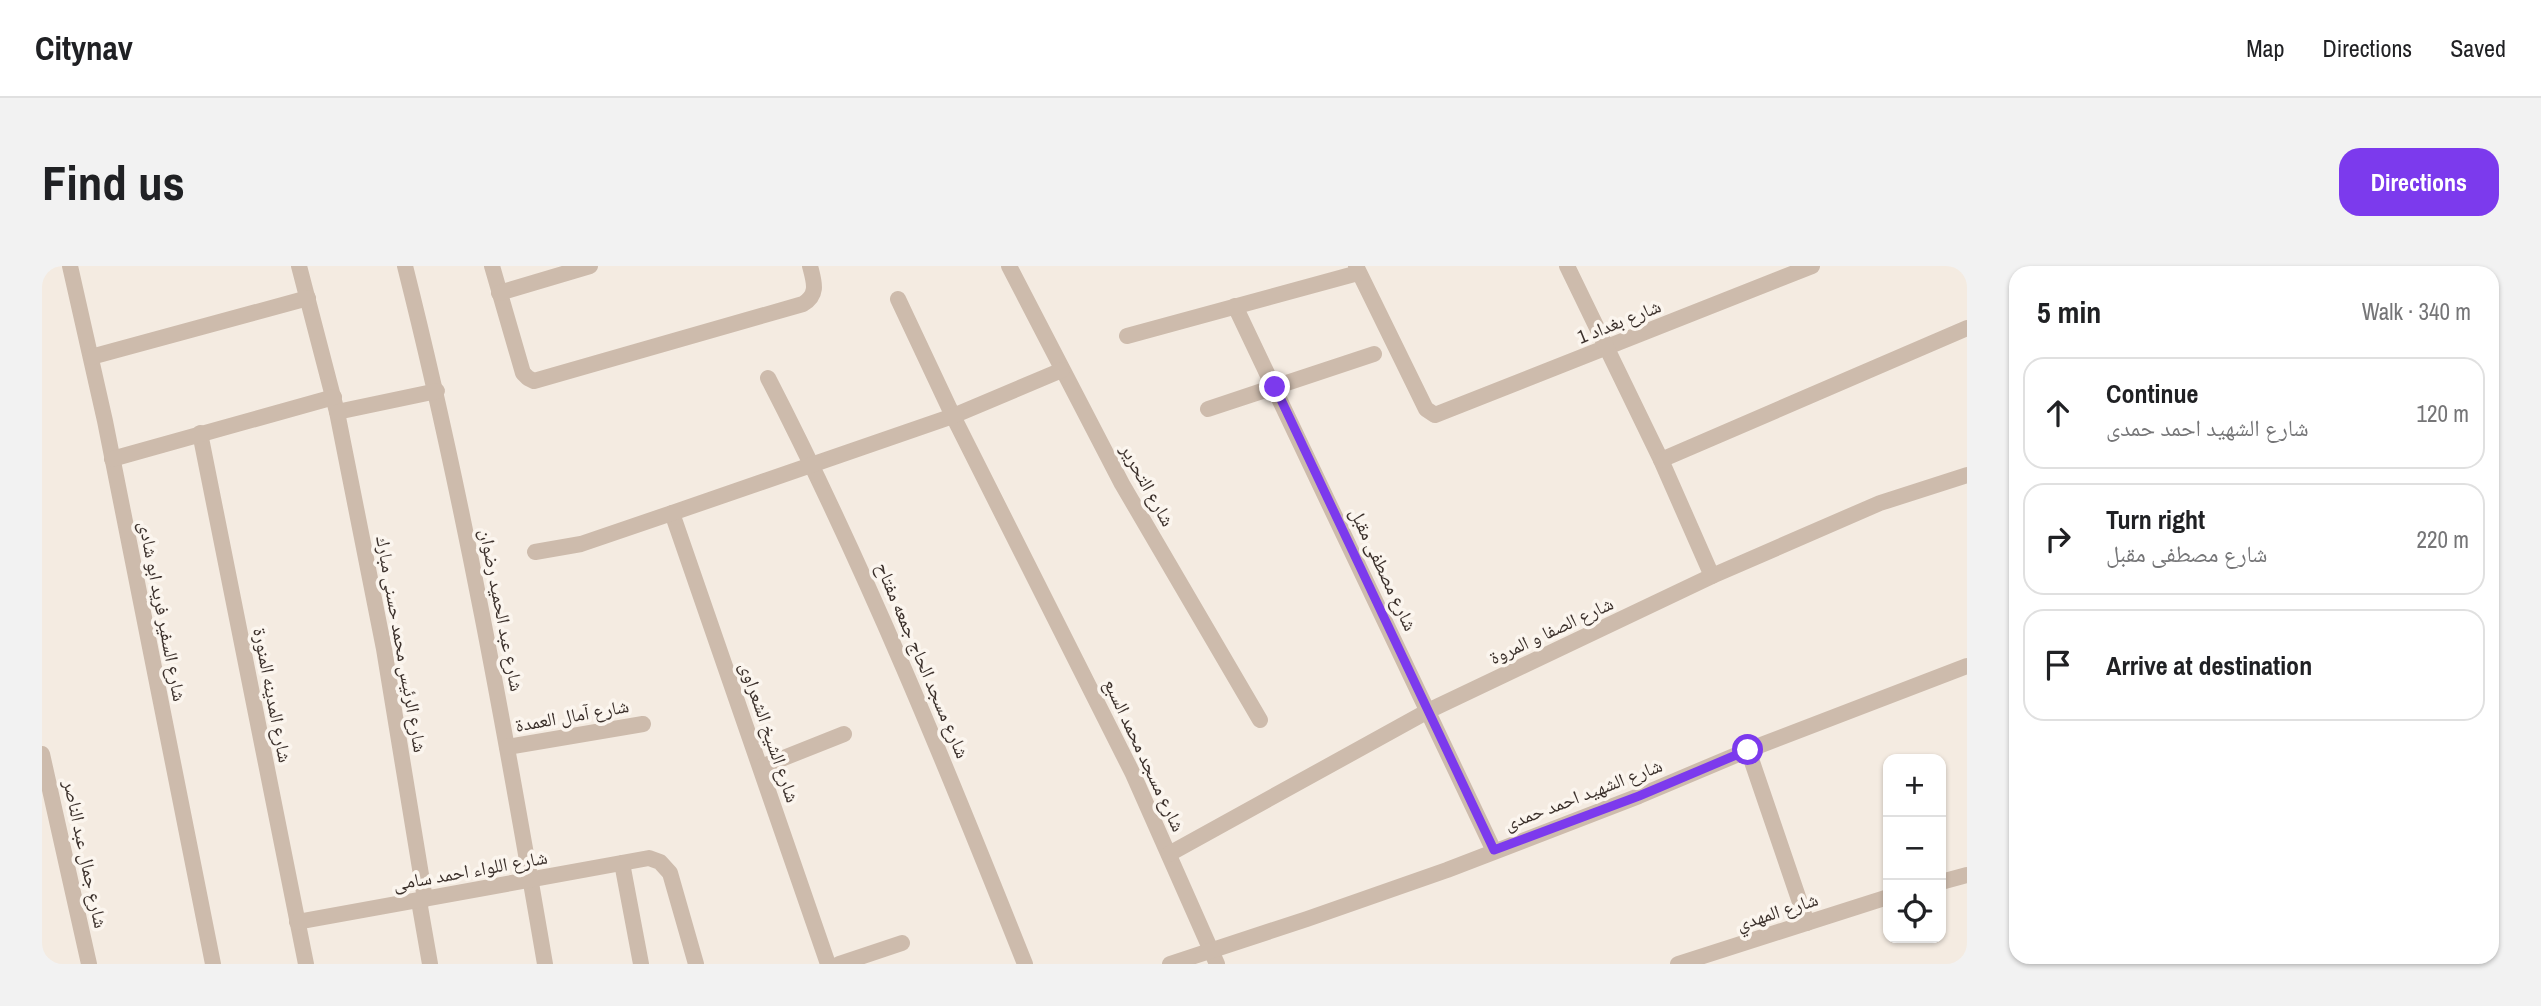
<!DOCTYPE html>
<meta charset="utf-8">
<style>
:root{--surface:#fff;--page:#f2f2f2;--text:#202124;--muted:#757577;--line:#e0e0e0;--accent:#7c3aed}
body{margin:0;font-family:"Archivo Narrow","Noto Naskh Arabic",sans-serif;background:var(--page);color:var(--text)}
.controls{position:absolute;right:21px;bottom:21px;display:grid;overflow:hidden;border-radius:14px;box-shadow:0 2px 5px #0004}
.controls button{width:63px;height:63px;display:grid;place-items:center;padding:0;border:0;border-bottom:2px solid var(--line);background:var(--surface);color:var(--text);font:35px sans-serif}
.stop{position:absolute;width:21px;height:21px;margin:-16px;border:5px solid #7c3aed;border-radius:50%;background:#fff}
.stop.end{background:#7c3aed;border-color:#fff;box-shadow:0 2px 7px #0008}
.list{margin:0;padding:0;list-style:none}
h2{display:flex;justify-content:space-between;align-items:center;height:91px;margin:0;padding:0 28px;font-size:30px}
h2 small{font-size:23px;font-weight:400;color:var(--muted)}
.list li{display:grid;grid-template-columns:46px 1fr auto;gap:21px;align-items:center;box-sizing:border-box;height:112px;margin:0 14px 14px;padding:0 14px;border:2px solid var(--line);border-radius:21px}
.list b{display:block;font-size:26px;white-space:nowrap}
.list p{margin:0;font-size:23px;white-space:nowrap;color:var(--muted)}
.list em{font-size:23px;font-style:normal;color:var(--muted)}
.icon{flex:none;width:38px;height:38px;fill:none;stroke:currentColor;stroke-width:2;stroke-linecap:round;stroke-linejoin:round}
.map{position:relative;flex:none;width:1925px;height:698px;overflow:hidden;border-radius:21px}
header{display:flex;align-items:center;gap:42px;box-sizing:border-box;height:98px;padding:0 35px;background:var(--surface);border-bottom:2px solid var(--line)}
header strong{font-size:33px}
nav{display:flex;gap:38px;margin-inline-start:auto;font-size:24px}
.intro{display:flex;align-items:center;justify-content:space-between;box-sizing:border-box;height:168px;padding:0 42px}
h1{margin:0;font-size:49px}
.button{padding:18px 32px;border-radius:21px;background:var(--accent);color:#fff;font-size:24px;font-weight:700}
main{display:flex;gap:42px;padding:0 42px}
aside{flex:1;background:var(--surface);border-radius:21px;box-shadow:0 2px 5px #0004}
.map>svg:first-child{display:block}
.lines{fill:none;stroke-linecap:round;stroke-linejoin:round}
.street{stroke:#cdbbac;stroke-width:16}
.route{stroke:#7c3aed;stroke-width:9}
.labels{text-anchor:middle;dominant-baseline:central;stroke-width:7;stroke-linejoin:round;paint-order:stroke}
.street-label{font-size:19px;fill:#3b302b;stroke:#fbf5ee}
</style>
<header>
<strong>Citynav</strong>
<nav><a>Map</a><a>Directions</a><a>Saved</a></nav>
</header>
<div class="intro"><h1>Find us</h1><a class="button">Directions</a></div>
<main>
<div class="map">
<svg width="1925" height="698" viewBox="0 0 1925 698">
<rect width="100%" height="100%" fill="#f4ebe1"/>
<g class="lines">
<g class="street">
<polyline points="28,0 63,155 171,698"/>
<polyline points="257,0 295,146 342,383 383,633"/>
<path d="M 363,0 C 421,230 463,464 503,698"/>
<path d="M 450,0 L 481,107 L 486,112 L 492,115 L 761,38 C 777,28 772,16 768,0"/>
<polyline points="967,0 1080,218 1218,454"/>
<polyline points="1314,0 1384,143 1393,149 1770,0"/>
<polyline points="1525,0 1619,194 1670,310"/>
<polyline points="457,27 548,0"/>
<polyline points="856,33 911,150 1091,508 1175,698"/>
<polyline points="1193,40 1452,585"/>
<polyline points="1085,70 1316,7"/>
<polyline points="49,91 266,32"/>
<path d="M 726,112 C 824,302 904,500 983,698"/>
<polyline points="1166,143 1332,88"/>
<polyline points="295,146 395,125"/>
<polyline points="158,167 264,698"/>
<polyline points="70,193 292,131"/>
<polyline points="1619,194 1925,62"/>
<polyline points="630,247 786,698"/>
<polyline points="493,286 539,278 630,247 911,150 1020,104"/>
<polyline points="465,481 601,458"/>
<polyline points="1706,484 1765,657"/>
<polyline points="0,488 47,698"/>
<polyline points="719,501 802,468"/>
<polyline points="1127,588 1386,445 1670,310 1838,237 1925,209"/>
<polyline points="580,597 599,698"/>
<polyline points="1899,616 1925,609"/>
<polyline points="377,635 388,698"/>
<polyline points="255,656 607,592 618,596 628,607 654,698"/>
<polyline points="797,698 860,677"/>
<polyline points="1128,698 1265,653 1405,604 1597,530 1706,484 1925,400"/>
<polyline points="1636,698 1846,631"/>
</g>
</g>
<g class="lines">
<polyline class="route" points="1233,121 1452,584 1597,530 1706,484"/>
</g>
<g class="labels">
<g class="street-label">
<text transform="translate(1577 55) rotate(-22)">شارع بغداد 1</text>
<text transform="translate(1106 219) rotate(61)">شارع التحرير</text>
<text transform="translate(1342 303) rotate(65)">شارع مصطفى مقبل</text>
<text transform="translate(460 344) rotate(79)">شارع عبد الحميد رضوان</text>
<text transform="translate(121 345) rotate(79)">شارع السفير فريد ابو شادى</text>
<text transform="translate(1509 364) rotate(-25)">شارع الصفا و المروة</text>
<text transform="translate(360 378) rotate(80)">شارع الرئيس محمد حسنى مبارك</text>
<text transform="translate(881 394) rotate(67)">شارع مسجد الحاج جمعه مفتاح</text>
<text transform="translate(231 429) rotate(79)">شارع المدينه المنورة</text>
<text transform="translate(530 449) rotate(-10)">شارع آمال العمدة</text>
<text transform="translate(728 466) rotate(71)">شارع الشيخ الشعراوى</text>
<text transform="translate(1103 489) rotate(65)">شارع مسجد محمد السبع</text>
<text transform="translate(1541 528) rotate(-21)">شارع الشهيد احمد حمدى</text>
<text transform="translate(44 588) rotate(78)">شارع جمال عبد الناصر</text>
<text transform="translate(428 604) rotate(-10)">شارع اللواء احمد سامى</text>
<text transform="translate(1735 645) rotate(-18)">شارع المهدي</text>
</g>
</g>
</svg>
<div class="controls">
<button>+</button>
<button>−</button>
<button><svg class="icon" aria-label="locate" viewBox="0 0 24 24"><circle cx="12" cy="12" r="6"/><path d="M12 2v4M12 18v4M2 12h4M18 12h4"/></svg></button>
</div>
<div class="stop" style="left:1706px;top:484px"></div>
<div class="stop end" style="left:1233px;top:121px"></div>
</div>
<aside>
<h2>5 min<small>Walk · 340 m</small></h2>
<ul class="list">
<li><svg class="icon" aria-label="ahead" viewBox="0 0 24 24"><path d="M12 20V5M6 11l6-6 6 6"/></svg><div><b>Continue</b><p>شارع الشهيد احمد حمدى</p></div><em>120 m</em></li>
<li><svg class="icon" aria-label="right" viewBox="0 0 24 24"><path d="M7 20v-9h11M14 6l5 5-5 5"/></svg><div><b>Turn right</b><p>شارع مصطفى مقبل</p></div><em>220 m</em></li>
<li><svg class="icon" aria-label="arrive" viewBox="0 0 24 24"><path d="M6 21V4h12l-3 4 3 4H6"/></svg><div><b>Arrive at destination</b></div></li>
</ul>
</aside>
</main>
